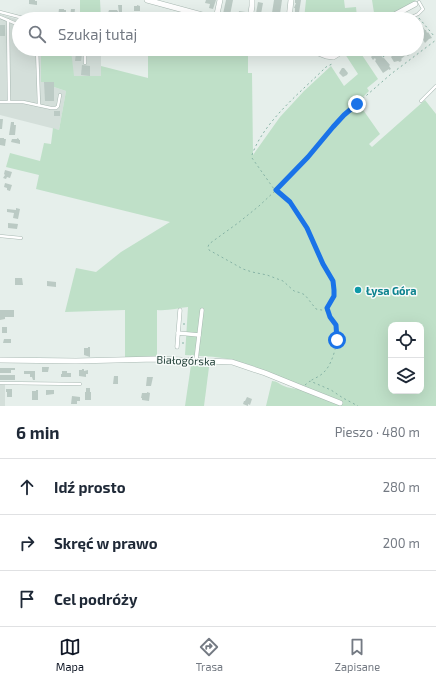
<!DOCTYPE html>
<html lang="pl">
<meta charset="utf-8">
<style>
:root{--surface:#fff;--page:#f2f2f3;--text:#1f2937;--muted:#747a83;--line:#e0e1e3;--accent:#111827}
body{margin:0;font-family:"Exo 2",sans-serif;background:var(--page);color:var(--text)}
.controls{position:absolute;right:12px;bottom:12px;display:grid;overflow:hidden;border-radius:8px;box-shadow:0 4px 16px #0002}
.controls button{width:36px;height:36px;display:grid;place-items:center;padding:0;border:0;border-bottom:1px solid var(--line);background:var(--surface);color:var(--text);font:20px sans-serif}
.stop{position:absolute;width:12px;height:12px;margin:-9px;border:3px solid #1a73e8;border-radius:50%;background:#fff}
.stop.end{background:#1a73e8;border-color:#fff;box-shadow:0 1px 4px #0008}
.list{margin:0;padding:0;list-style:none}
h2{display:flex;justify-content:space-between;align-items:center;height:52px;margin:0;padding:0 16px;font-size:17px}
h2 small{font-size:13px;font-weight:400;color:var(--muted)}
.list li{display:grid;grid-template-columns:26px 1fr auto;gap:12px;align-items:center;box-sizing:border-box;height:56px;padding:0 16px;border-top:1px solid var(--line)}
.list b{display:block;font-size:15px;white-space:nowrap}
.list em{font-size:13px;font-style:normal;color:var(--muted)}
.icon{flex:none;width:22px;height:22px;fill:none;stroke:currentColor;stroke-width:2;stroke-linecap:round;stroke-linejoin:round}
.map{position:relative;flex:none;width:436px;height:406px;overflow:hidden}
.search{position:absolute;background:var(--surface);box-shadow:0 4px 16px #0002;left:12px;right:12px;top:12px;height:44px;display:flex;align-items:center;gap:10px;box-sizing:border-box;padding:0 14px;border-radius:22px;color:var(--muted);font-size:15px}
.sheet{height:220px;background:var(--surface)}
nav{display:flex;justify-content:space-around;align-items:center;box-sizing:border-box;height:56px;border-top:1px solid var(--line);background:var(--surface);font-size:11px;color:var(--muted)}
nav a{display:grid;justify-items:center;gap:2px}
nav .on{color:var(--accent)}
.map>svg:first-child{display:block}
.built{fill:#d4dfda}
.green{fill:#bfe0c8;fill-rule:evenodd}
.building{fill:#bbcac4}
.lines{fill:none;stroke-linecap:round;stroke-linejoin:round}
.service-casing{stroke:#a8b8b2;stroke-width:3.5}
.pedestrian-casing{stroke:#a8b8b2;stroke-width:4.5}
.minor-casing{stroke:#a8b8b2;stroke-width:6}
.path{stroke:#86b3a5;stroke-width:1;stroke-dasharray:2 3;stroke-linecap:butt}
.service{stroke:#fff;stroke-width:2.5}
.pedestrian{stroke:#fff;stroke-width:3.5}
.minor{stroke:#fff;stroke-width:5}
.route{stroke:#1a73e8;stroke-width:5}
.culture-dot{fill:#0f9aa8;stroke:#f7fbf9;stroke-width:1.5}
.labels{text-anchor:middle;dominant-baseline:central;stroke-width:3;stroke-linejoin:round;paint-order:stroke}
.culture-label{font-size:11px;font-weight:bold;fill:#0d838f;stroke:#f7fbf9;text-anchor:start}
.street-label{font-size:11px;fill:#24423a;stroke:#f7fbf9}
</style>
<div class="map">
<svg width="436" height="406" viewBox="0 0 436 406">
<rect width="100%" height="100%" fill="#e6efeb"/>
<g class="built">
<polygon points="0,0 0,14 19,20 19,49 41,49 41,82 54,82 54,87 66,91 59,130 0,115"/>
<polygon points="71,49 101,49 101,76 73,76"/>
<rect x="0" y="382" width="5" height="24"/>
</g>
<g class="green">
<polygon points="80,0 100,0 101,19 80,19"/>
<polygon points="306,0 344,0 345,8 356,7 357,17 368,16 368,19 304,19"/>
<polygon points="372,0 416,0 406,7 384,19 375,19"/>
<path d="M 41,49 L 71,49 L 74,76 L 101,76 L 101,66 L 148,78 L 148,49 L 161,49 L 201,56 L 201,49 L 248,49 L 248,73 L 252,73 L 253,155 L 280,117 L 304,91 L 331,66 L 344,86 L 358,74 L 345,54 L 352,49 L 358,49 L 378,79 L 367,88 L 369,91 L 356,104 L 359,104 L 380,134 L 369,144 L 372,147 L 425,100 L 436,114 L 436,406 L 266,406 L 272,381 C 277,381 279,384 284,386 C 288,388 293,388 297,389 L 298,385 C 274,374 249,363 222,358 C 210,356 198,356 185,355 L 188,307 C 178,308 168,311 157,310 L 157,357 L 125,358 L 125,310 L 65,312 L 76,268 L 96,272 L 121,252 L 170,222 L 36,189 L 39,175 L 6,167 L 10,153 L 40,161 L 44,143 L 51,144 L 53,128 L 59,130 L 66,91 L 54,87 L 54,82 L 41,82 ZM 391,325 L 421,325 L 421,391 L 391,391 Z"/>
<polygon points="191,365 209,367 204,406 185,406"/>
</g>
<g class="building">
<polygon points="29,0 35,0 35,1 37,1 37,5 29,4"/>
<polygon points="206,0 216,0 213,9 209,8 210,4 205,3"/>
<polygon points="226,0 233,0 230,15 223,14"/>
<polygon points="274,0 282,0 280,14 272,13"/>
<polygon points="295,0 301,0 298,19 294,19 295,14 293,14 294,12 295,12 295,8 294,8 296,3 295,3"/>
<polygon points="258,2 263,3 261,14 260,19 255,19"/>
<polygon points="118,5 122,5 122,16 118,16 118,18 115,19 108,18 107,14 108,13 109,10 117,10 119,13"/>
<polygon points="137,5 140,6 140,11 134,11 134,6 137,6"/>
<polygon points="59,9 64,9 64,10 66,10 66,16 58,16"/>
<polygon points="71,9 75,9 74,18 70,18"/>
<polygon points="239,11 246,12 245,19 238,17"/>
<polygon points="418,18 420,21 420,23 425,30 426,30 427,33 428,32 432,38 429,39 425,43 421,36 420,37 418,34 419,34 417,31 417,19"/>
<rect x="0" y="25" width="5" height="11"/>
<polygon points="368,49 378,49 379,51 378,51 383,58 384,58 390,65 389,66 391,69 389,70 389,69 383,73 375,61 376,60 375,58 373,60 371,57 372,56 369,51 369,50"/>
<polygon points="401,49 414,49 409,53 410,54 408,56 406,55 401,59 402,60 400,62 398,61 394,62 391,57 395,53"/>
<polygon points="76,53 82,54 81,61 75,61"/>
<polygon points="82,65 90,66 90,76 81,75"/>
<polygon points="342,68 344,68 348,73 347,75 343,77 339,73"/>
<polygon points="44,82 54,82 54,101 45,101"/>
<rect x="54" y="111" width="6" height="5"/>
<polygon points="0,119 3,119 2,129 0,129"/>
<polygon points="11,122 14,122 14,125 16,125 15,135 9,135"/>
<polygon points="0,138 4,138 4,139 6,139 5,146 0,145"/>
<polygon points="17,138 19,139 19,140 20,140 20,144 11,142 12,139 17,139"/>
<polygon points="5,170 12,172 10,178 7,177 6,179 3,178 5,175 4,174"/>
<polygon points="5,183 12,185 10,191 7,190 7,188 4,187"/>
<polygon points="16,208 20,209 18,219 13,218 14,213 7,212 7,209 16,210"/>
<polygon points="8,223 18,224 17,229 8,228"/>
<polygon points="15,278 22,278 23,285 15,285"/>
<polygon points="47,281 56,282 56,287 47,286"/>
<polygon points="0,310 14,310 14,317 5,317 5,319 0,320"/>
<rect x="2" y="327" width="5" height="6"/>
<polygon points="4,339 11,339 11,343 3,343"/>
<polygon points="88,347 90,347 90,357 84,355 84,348 88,348"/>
<polygon points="42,367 49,367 48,372 42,372"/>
<polygon points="0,368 15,368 15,370 11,370 11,373 0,373"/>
<polygon points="82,369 84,369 84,371 88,370 88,374 86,374 86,377 79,376 79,370 82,370"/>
<polygon points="24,371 35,371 35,380 33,380 32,377 30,377 30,374 24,374"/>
<polygon points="62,371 67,371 67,373 71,373 71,377 61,377 61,374 62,374"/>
<rect x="0" y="375" width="15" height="5"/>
<polygon points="114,376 118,376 118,384 113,384"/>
<polygon points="147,377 153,377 151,386 146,386"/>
<polygon points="86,388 90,388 90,392 91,392 91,400 85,400 85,392 86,392"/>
<polygon points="6,389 12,389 12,397 7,397 7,392 6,392"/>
<polygon points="36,390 38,390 38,400 32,400 32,391 36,391"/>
<polygon points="46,390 54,390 54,394 46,395"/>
<polygon points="147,392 150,393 149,401 142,400 142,398 141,398 142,393 147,393"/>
<polygon points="72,396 80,397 80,401 77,401 77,404 71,404"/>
<polygon points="247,397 252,399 250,405 248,404 248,406 243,404 244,401 245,401"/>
</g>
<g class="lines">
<defs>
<g id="service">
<polyline points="0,12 27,19"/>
<polyline points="0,17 19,25"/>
<polyline points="408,19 418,14 423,9 419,2"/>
<polyline points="8,20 9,102"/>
<polyline points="37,49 39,105"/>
<polyline points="85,49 85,63"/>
<polyline points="421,101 436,86"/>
<polyline points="0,102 23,102 51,108 56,108 58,106 60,95"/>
<polyline points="0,236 21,238"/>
<polyline points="0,383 80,384"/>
</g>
<g id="pedestrian">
<polyline points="178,333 199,335"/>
<polyline points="177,347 180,310"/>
<polyline points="196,360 202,310"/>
</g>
<g id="minor">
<polyline points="147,0 217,19"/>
<polyline points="216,19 220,0"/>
<polyline points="250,19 252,6 252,0"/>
<polyline points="289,19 291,0"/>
<polyline points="387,19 415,4"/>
<polyline points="308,49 326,56 333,57 346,49"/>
<polyline points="0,360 76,361 156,359 232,362 265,373 302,388 340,403"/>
</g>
</defs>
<use href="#service" class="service-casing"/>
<use href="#pedestrian" class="pedestrian-casing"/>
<use href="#minor" class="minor-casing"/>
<g class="path">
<polyline points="419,18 434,36"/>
<polyline points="383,49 380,51 383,57 395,49"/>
<polyline points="388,49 390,52"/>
<polyline points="393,49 396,53"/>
<path d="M 252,155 C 264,121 301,92 326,67 L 332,64"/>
<path d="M 252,158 L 274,189 L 290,202 L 307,228 L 323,264 L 333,281 L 334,290 L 334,296 L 327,308 C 328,315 332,318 335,324 C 341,335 333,363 325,371 C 321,376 315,378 310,381"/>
<polyline points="327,311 316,309 305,295 301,293 294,291 283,281 267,275 252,272 243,269 209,250 208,247 209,244 238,223 259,206 276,190 308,157 333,127 344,115 391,74 436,40"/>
<polyline points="183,324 188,324"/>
<polyline points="182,343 186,343"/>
<polyline points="305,385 310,381 331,390 343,398 358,406"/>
</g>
<use href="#service" class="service"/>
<use href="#pedestrian" class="pedestrian"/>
<use href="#minor" class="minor"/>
</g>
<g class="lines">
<polyline class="route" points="337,340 336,325 330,317 327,308 334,296 334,290 333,281 323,264 307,228 290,202 276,190 308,157 333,127 344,115 357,104"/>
</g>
<circle class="culture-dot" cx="358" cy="290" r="4"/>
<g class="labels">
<g class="culture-label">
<text x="366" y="290">Łysa Góra</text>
</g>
<g class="street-label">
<text transform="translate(186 360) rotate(2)">Białogórska</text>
</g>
</g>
</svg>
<div class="controls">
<button><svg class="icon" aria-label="locate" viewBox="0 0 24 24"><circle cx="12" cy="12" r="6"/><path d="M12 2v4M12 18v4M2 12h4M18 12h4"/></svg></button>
<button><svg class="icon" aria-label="layers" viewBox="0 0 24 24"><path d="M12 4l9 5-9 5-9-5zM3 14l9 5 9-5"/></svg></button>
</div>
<div class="stop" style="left:337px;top:340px"></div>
<div class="stop end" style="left:357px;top:104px"></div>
<div class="search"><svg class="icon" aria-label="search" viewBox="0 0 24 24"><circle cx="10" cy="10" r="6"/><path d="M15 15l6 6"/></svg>Szukaj tutaj</div>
</div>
<section class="sheet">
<h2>6 min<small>Pieszo · 480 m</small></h2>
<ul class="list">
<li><svg class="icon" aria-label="ahead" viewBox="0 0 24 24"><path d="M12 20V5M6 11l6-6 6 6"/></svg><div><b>Idź prosto</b></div><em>280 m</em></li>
<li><svg class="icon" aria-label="right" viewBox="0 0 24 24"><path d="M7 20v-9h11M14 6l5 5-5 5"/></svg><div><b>Skręć w prawo</b></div><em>200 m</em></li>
<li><svg class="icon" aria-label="arrive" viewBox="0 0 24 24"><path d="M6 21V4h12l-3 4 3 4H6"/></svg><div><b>Cel podróży</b></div></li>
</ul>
</section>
<nav>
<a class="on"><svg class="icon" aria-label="map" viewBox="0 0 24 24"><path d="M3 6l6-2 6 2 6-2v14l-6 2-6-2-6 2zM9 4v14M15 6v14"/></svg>Mapa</a>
<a><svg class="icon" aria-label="directions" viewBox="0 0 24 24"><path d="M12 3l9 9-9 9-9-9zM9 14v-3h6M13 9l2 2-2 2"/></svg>Trasa</a>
<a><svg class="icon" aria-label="saved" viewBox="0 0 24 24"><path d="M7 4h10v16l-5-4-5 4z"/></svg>Zapisane</a>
</nav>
